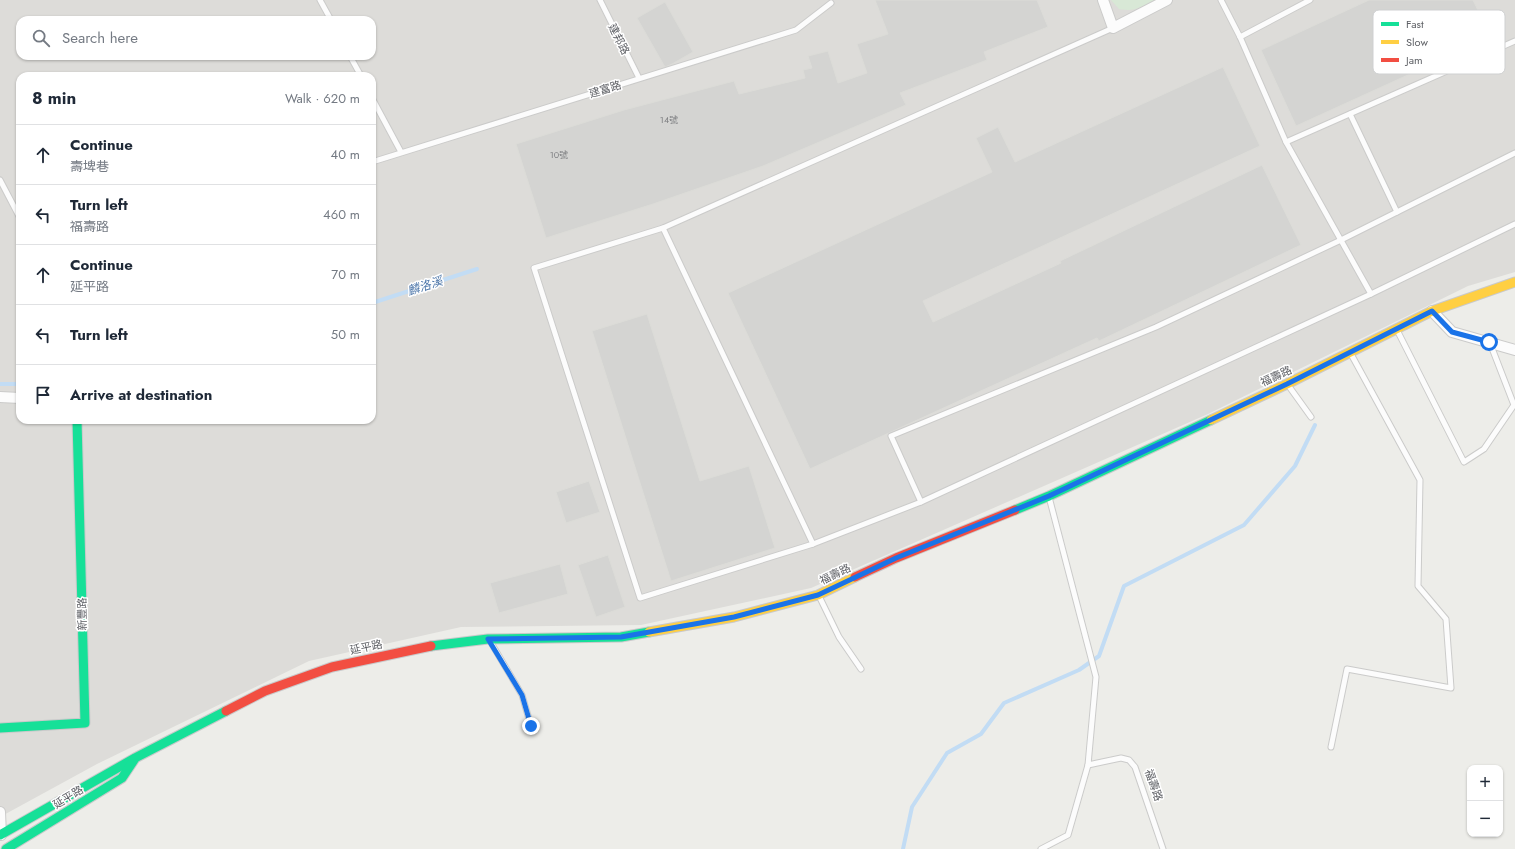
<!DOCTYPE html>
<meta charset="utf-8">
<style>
:root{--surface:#fff;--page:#f2f2f3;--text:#1f2937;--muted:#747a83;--line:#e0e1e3}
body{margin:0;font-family:Jost,"Noto Sans TC",sans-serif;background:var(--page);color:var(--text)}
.controls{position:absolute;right:12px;bottom:12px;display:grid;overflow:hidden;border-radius:8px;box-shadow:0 1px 3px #0004}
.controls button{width:36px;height:36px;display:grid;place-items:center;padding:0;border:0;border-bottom:1px solid var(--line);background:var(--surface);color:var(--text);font:20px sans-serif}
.stop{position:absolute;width:12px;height:12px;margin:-9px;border:3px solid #1a73e8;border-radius:50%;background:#fff}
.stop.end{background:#1a73e8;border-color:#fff;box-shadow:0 1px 4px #0008}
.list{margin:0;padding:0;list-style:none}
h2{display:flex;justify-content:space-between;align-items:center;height:52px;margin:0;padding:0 16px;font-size:17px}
h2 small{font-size:13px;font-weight:400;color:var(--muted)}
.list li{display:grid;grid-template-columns:26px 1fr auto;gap:12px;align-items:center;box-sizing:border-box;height:60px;padding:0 16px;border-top:1px solid var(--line)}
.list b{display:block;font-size:15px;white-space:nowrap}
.list p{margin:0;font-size:13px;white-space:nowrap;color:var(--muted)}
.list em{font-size:13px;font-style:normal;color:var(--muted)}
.icon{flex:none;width:22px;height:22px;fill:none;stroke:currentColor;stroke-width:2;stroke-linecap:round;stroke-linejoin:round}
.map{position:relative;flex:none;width:1515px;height:849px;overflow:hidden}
.search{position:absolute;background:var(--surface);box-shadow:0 1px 3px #0004;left:16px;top:16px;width:360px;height:44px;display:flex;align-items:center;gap:10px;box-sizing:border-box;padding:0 14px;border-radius:12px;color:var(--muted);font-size:15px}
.panel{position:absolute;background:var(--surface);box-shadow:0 1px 3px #0004;left:16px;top:72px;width:360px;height:352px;border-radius:12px}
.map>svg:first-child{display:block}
.industrial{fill:#dddcd9;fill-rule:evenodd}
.green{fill:#d8e8d6}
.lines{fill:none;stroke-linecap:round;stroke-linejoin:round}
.stream{stroke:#c2dcf4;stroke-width:4}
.building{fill:#d4d4d2;stroke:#dcdcd8}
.lane-casing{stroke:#cbcbca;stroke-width:7}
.street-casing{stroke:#cbcbca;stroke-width:12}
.fast-casing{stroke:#c9c9ca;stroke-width:11}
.slow-casing{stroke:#c9c9ca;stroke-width:11}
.jam-casing{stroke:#c9c9ca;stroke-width:11}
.lane{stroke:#fcfcfc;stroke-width:5}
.street{stroke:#fcfcfc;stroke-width:10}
.fast{stroke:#16e098;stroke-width:9}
.slow{stroke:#ffcf43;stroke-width:9}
.jam{stroke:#f24e42;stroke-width:9}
.route{stroke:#1a73e8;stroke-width:5}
.labels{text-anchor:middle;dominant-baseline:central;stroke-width:3;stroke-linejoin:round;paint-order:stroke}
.number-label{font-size:9px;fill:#7e7f82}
.street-label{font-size:11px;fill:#5f6166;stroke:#fff}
.water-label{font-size:12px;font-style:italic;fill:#4c76a9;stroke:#fff}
.key{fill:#fff;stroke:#cfd0d1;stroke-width:1}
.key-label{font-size:11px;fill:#5f6166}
</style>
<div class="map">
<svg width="1515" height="849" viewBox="0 0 1515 849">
<rect width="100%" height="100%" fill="#edede9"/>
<path class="industrial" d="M 0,0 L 1515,0 L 1515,272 L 1468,286 L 1208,414 L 811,588 L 641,625 L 461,627 L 309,661 L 97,764 L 0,817 ZM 20,20 L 372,20 L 372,56 L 20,56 ZM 20,76 L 372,76 L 372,420 L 20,420 Z"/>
<path class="green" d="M 1111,0 L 1155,0 C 1141,7 1135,12 1119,9 Z"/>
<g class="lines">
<g class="stream">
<polyline points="372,303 477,269"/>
<polyline points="0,384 20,384"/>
<polyline points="903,849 912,807 947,753 981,734 1004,703 1079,670 1099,656 1124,586 1244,525 1295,466 1315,425"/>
</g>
</g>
<g class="building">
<polygon points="875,0 1037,0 1048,27 984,52 987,60 900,93 906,105 763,166 653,204 546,238 516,144 624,110 734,81 739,94 805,78 803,70 812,68 808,56 828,51 838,83 867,73 857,44 888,34"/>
<polygon points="1369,0 1473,0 1487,29 1452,45 1456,53 1296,126 1261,50"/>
<polygon points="665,2 693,52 672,64 665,67 637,18"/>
<polygon points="1223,67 1260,146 923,301 933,322 1061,263 1060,261 1262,165 1301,245 1099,341 1097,338 810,469 728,293 992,172 976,138 998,127 1015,162"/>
<polygon points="647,314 700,481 749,466 775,548 671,581 592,331"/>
<polygon points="589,481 600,512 566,523 556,492"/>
<polygon points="608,555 625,607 596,617 578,565"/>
<polygon points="560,564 568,594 499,613 490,583"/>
</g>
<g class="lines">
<defs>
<g id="lane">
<polyline points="320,0 331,20"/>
<polyline points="600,0 639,78"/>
<polyline points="1221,0 1240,37 1286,142 1371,294"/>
<polyline points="1113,28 663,228 534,268 640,598 813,544 921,502 1371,294 1515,224"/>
<polyline points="1240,37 1310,0"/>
<polyline points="350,56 361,76"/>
<polyline points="372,98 401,152"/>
<polyline points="1350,114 1397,212"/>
<polyline points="1286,142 1515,41"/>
<polyline points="372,162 796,30 831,3"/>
<polyline points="0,180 20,218"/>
<polyline points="663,228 813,544"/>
<polyline points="1397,330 1464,462 1484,449 1514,405 1490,343"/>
<polyline points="1288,385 1311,417"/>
<polyline points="1049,497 1096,677 1088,765 1121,758 1129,760 1135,767 1163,849"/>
<polyline points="921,502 891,436 1156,327 1341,240 1515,153"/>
<polyline points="819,596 839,637 861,669"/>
<polyline points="490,641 522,695 531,726"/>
<polyline points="1331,747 1347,669 1451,688 1446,619 1418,586 1420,480 1351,354"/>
<polyline points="1041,849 1068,835 1088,765"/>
</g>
<g id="street">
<polyline points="1103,0 1113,28 1167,0"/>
<polyline points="1432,311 1452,332 1515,350"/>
<polyline points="0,397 20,398"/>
<polyline points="0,812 1,835"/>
</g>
<g id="fast">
<polyline points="1015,510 1049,496 1211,420"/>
<polyline points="431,646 488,639 621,637 649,632"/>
<polyline points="0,728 85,723 77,420"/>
<polyline points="0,835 135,758 226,711"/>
<polyline points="6,849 122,778 134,760"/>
</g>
<g id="slow">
<polyline points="1211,420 1287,384 1432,311 1515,282"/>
<polyline points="649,632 734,617 818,595 855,577"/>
</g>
<g id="jam">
<polyline points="855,577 896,558 1015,510"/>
<polyline points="226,711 265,691 332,667 431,646"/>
</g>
</defs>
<use href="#lane" class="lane-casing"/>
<use href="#street" class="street-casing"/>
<use href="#fast" class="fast-casing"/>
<use href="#slow" class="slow-casing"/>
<use href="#jam" class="jam-casing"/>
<use href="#lane" class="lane"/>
<use href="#street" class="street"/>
<use href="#fast" class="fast"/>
<use href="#slow" class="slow"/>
<use href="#jam" class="jam"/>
</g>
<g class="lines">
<polyline class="route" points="531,726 522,695 488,639 621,637 734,617 818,595 896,558 1049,496 1287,384 1432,311 1452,332 1489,342"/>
</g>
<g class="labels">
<g class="number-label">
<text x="669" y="119">14號</text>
<text x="559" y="154">10號</text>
</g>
<g class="street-label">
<text transform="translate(619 39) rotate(63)">建邦路</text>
<text transform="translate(605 89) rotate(-17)">建富路</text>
<text transform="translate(1276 376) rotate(-25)">福壽路</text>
<text transform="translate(835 574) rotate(-26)">福壽路</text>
<text transform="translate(82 614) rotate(-91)">新豐路</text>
<text transform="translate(366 647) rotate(-12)">延平路</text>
<text transform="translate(1154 785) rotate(71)">福壽路</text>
<text transform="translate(68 797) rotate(-31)">延平路</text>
</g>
<g class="water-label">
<text transform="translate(425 286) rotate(-18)">麟洛溪</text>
</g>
</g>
<rect x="1373" y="10" width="132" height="64" rx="6" class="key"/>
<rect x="1381" y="22" width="18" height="4" fill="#16e098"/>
<rect x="1381" y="40" width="18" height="4" fill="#ffcf43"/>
<rect x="1381" y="58" width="18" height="4" fill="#f24e42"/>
<g class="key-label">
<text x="1406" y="28">Fast</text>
<text x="1406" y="46">Slow</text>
<text x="1406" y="64">Jam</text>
</g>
</svg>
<div class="controls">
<button>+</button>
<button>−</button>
</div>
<div class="stop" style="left:1489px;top:342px"></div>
<div class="stop end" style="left:531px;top:726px"></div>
<div class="search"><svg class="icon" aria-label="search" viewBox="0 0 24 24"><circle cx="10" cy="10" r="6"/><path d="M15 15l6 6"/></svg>Search here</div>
<section class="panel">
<h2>8 min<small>Walk · 620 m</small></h2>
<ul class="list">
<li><svg class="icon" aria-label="ahead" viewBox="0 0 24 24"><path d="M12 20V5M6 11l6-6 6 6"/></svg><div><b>Continue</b><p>壽埤巷</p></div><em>40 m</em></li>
<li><svg class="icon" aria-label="left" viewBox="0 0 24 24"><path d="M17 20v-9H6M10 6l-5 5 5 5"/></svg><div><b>Turn left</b><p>福壽路</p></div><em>460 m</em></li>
<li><svg class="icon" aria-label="ahead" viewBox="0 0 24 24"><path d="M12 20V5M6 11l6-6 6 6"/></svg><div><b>Continue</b><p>延平路</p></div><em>70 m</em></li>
<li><svg class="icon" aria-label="left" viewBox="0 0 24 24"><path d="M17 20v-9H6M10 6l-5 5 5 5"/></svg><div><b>Turn left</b></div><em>50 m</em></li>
<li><svg class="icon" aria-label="arrive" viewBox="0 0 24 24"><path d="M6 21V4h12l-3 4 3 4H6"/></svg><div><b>Arrive at destination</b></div></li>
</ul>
</section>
</div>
